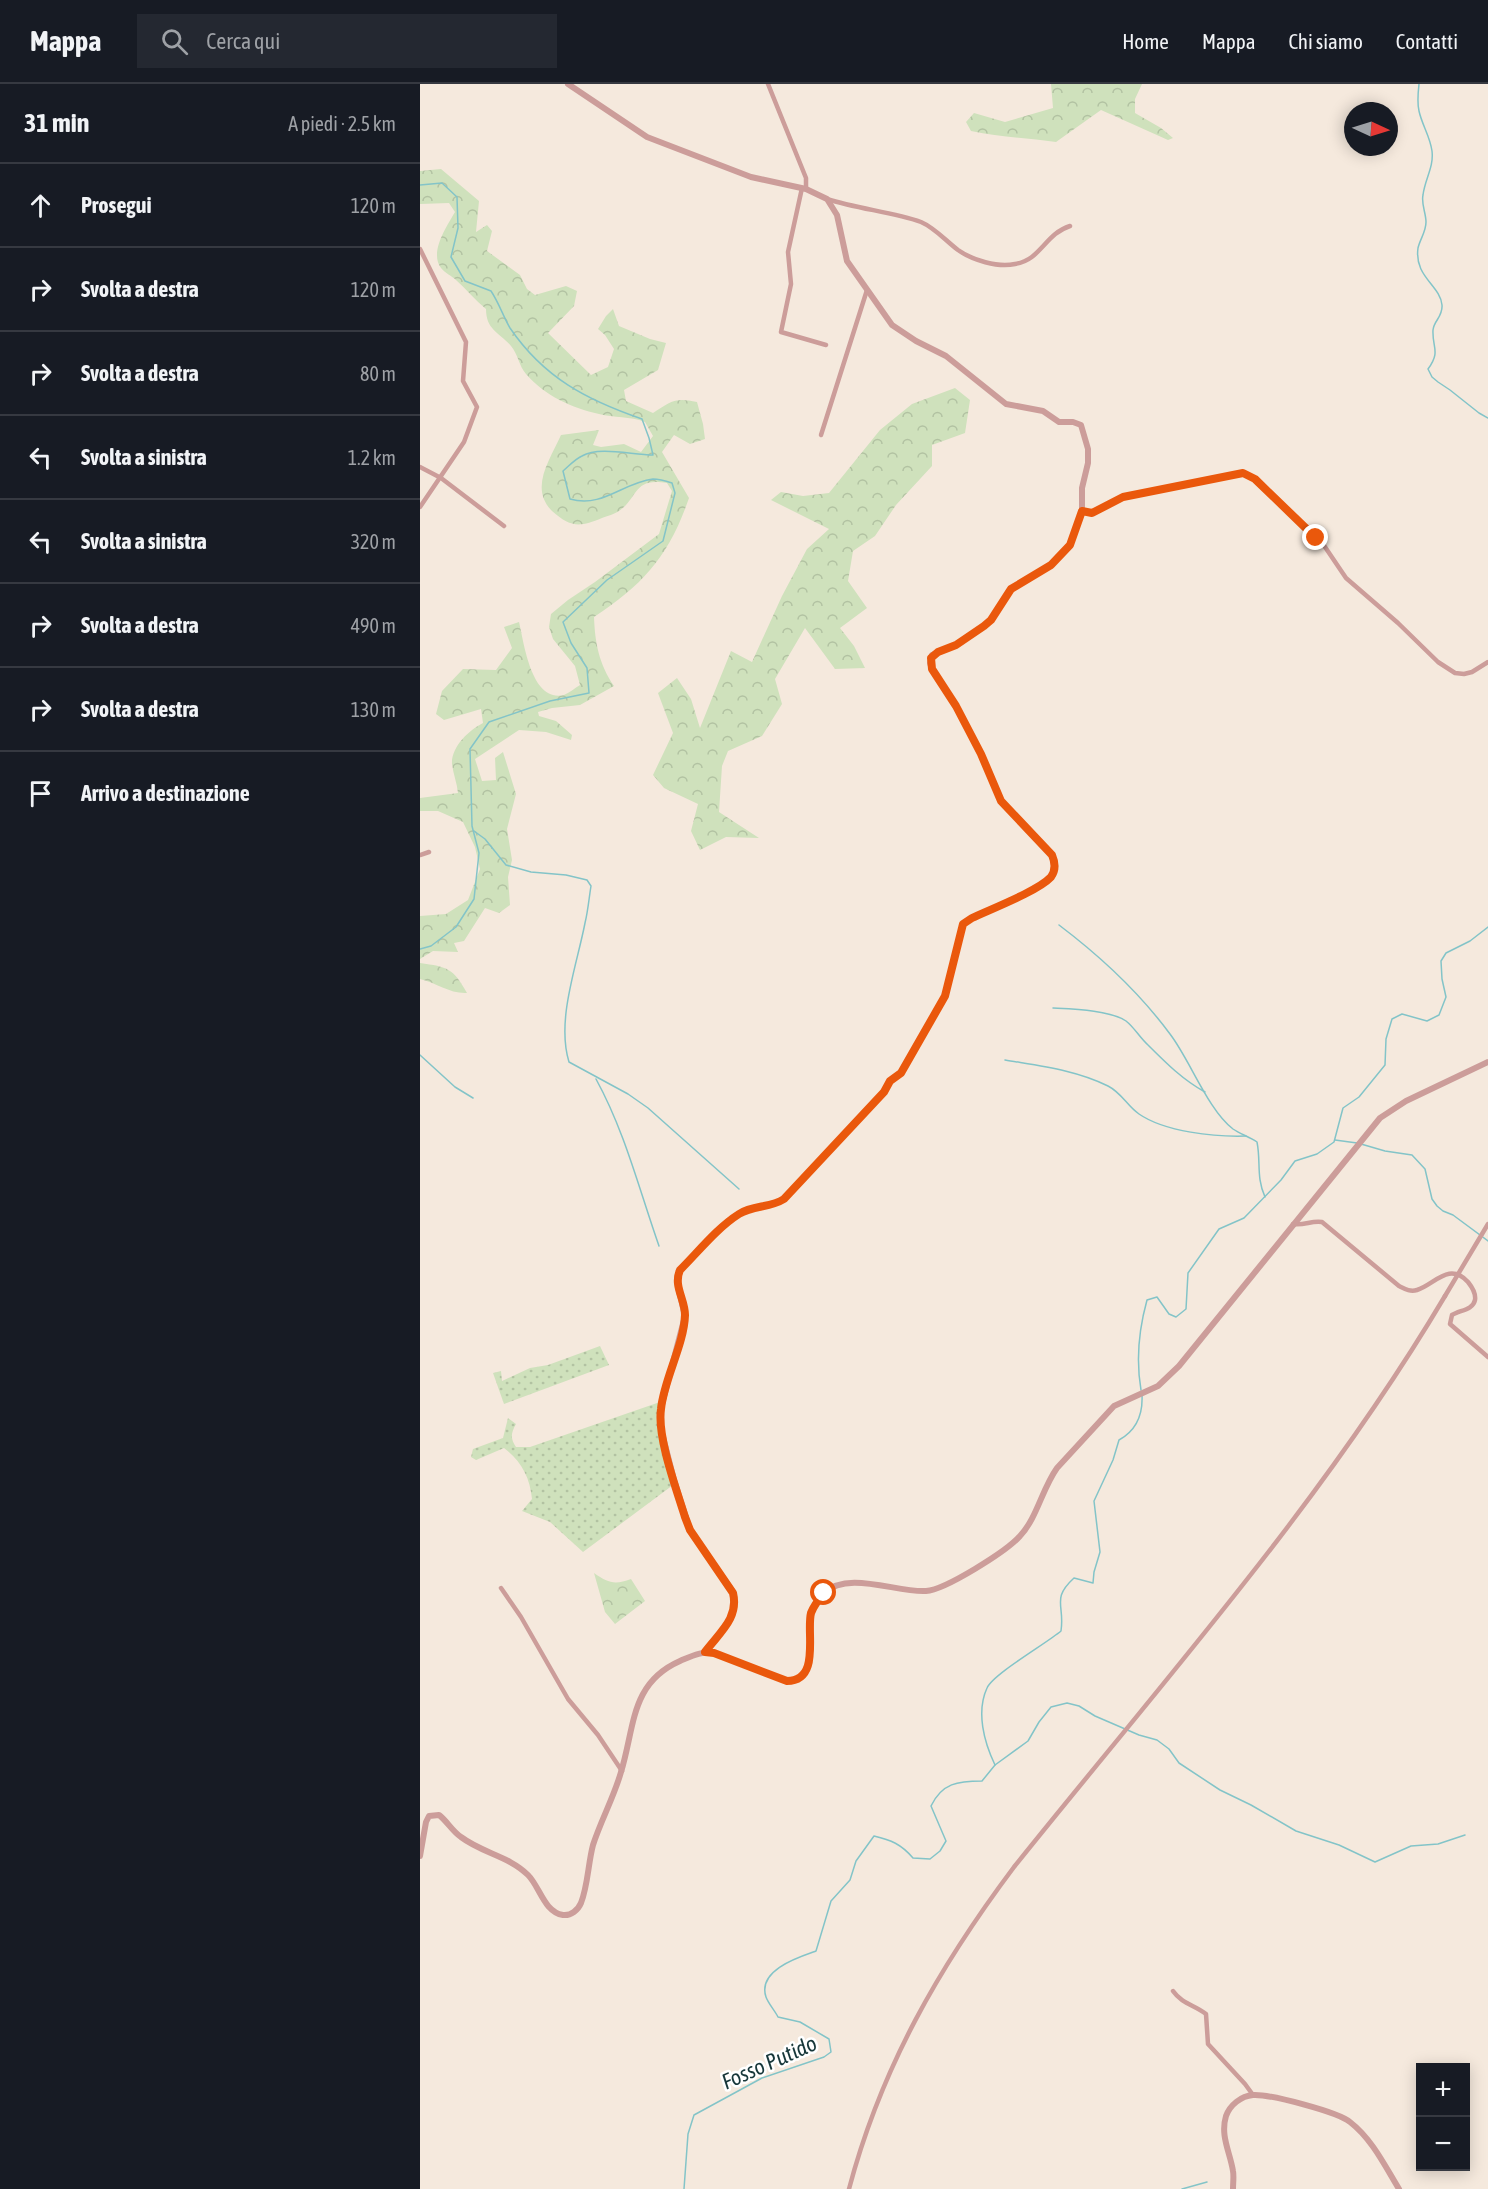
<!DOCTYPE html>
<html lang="it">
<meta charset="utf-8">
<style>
:root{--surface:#171b24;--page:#242831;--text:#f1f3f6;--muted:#9ea1a6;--line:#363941}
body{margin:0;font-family:"Asap Condensed",sans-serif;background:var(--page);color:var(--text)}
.controls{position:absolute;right:18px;bottom:18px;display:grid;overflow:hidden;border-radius:0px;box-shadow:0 3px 15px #0003}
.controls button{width:54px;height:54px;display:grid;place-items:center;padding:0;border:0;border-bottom:2px solid var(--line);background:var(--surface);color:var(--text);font:30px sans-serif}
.compass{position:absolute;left:924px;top:18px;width:54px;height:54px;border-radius:50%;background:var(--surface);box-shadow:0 3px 15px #0003;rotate:94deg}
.stop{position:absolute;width:18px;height:18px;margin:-14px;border:4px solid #ea580c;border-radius:50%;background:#fff}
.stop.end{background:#ea580c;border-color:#fff;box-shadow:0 2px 6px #0008}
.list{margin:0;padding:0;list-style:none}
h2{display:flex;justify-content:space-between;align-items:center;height:78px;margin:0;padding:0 24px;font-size:26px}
h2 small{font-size:20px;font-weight:400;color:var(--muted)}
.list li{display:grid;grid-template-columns:39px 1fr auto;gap:18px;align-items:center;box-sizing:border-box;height:84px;padding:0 24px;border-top:2px solid var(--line)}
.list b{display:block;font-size:22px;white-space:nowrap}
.list em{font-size:20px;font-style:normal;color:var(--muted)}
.icon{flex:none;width:33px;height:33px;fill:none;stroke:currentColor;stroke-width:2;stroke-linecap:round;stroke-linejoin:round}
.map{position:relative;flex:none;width:1068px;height:2105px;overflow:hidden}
header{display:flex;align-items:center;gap:36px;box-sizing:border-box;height:84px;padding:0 30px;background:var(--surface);border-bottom:2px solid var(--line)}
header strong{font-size:28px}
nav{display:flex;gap:33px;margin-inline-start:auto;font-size:21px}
.search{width:420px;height:54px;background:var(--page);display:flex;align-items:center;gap:15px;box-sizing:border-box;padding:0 21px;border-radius:0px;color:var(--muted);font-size:22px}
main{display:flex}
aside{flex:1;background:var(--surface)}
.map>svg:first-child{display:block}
.green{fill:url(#green-dots)}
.forest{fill:url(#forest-crowns)}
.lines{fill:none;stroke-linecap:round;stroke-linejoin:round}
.stream{stroke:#83c4c8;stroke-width:1.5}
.minor{stroke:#cc9d9a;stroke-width:4.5}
.tertiary{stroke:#cc9d9a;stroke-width:6}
.minor-bridge{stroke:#cc9d9a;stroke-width:4.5}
.route{stroke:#ea580c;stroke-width:8}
.labels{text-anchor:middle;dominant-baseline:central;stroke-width:5;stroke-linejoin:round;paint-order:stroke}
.water-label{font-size:22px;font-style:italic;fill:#17373a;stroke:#fff}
</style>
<header>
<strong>Mappa</strong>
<div class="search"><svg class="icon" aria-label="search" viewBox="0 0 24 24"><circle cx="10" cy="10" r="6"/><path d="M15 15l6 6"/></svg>Cerca qui</div>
<nav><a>Home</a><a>Mappa</a><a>Chi siamo</a><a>Contatti</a></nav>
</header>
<main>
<aside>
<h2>31 min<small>A piedi · 2.5 km</small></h2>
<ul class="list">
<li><svg class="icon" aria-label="ahead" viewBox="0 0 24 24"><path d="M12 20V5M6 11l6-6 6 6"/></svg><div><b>Prosegui</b></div><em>120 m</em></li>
<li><svg class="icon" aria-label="right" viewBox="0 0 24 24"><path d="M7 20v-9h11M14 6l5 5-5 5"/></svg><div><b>Svolta a destra</b></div><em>120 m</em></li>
<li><svg class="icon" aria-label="right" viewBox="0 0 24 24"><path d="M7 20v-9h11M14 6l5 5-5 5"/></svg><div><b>Svolta a destra</b></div><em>80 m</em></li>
<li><svg class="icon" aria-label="left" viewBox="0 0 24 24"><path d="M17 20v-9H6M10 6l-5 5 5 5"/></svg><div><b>Svolta a sinistra</b></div><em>1.2 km</em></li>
<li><svg class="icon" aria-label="left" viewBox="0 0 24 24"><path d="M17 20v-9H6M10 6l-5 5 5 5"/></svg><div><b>Svolta a sinistra</b></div><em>320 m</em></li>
<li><svg class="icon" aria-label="right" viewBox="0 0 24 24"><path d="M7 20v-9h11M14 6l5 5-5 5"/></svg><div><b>Svolta a destra</b></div><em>490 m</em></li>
<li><svg class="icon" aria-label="right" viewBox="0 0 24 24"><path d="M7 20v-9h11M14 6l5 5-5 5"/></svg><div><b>Svolta a destra</b></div><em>130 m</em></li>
<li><svg class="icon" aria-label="arrive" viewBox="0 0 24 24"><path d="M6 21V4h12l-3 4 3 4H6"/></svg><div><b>Arrivo a destinazione</b></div></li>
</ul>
</aside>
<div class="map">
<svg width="1068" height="2105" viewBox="0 0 1068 2105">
<defs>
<pattern id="green-dots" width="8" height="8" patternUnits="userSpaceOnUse" patternTransform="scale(1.5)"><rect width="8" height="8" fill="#cfe1bc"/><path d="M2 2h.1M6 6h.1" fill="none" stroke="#b2c2a2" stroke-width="1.8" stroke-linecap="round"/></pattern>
<pattern id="forest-crowns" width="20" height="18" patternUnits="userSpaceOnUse" patternTransform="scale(1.5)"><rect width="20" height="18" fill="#cfe1bc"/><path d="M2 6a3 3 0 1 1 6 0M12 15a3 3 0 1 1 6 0" fill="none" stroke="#b2c2a2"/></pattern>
</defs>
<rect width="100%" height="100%" fill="#f5e9dd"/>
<g class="green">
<polygon points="180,1262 189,1281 84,1320 73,1289 81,1287 82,1297 110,1284 128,1281"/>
<path d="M 240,1318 L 237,1340 L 253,1401 L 163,1468 L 130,1438 L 102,1427 L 112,1415 C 110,1393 101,1377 84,1364 L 56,1376 L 51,1373 L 53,1365 L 83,1354 L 88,1334 L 96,1340 C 91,1349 90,1354 96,1363 L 110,1363 Z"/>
</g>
<g class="forest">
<path d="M 631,0 L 722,0 L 715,15 L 715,29 L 741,44 L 753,54 L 748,56 L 681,26 L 636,58 C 608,54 579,53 551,47 L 546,38 L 554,29 L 585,38 L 633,24 Z"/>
<path d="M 21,85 L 59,117 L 56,148 L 67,141 L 72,147 L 67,167 L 100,191 L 107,205 L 115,211 L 146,202 L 157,207 L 154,222 L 128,249 L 171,291 L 188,283 L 194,265 L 185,251 L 178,245 L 186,232 L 193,225 L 199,242 L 230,255 L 246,259 L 238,286 L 204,306 L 206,317 L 233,329 C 251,317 256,313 277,318 L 283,340 L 285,355 L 270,360 L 254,351 L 242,368 L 269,414 C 249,472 224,500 174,533 C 175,559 179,580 194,602 L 160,621 L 132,624 L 118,628 L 119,632 L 136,637 L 152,651 L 151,656 L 126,648 L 99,646 L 55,675 L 62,697 L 76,696 L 75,674 L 83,668 L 96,710 L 87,745 L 92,776 L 88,793 L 90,821 L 79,829 L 65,824 L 44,857 L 34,859 L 38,868 L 13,867 L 0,875 L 0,832 L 26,830 L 48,816 L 60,785 L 55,763 L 43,738 L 18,727 L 0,727 L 0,714 L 38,709 C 37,699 33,689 32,680 C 31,663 49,646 63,639 L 61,625 L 24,636 L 16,630 L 22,607 L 43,585 L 76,586 L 92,564 L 84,543 L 99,538 C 104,558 111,619 144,611 C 149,609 155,604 160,601 L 155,582 L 133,555 L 129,543 L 131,530 L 148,516 L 175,498 L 239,450 L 252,407 L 247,399 C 213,393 219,413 199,427 C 195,430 187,432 182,434 C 160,443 151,444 132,427 C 109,404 130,376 141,351 L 179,346 L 173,361 L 181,363 L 204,360 L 221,368 L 233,352 L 225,338 C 210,332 194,334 179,330 C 152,324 125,312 106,290 C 99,282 98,270 91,262 C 79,248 66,246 66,225 C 55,216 46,205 36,196 C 32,192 25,189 21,184 C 9,168 27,142 35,128 L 29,119 L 0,120 L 0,87 Z"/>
<polygon points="535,304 550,316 545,349 512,361 512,382 476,421 455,452 433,467 428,497 447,524 420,544 434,562 445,584 415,585 385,544 355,595 362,620 342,652 308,667 302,682 299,728 339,754 306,753 280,766 271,747 278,720 244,704 233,691 253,649 238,609 257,594 271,615 280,644 311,567 332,578 362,512 387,465 409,445 351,416 361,408 383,412 409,409 460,346 492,320"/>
<path d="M 0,879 C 28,883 33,884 47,909 C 30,910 17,899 0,895 Z"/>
<path d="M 174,1489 C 188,1499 195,1501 211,1495 L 225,1517 L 195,1540 L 185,1528 Z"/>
</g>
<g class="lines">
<g class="stream">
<path d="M 999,0 C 998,9 997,19 999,27 C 1002,41 1010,52 1012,67 C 1014,83 1005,95 1003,111 C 1001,120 1006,129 1006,138 C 1006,148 1000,155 998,164 C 994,193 1020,201 1022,221 C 1023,233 1014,236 1013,246 C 1012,264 1021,267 1008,285 L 1012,293 L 1018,298 L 1030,306 L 1059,329 L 1068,334"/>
<path d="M 0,101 L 22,99 L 37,113 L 38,144 L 31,173 L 45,197 L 71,207 C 79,219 83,232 90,244 C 124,294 167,316 222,335 L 229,354 L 233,371 C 212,371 179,362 162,372 C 155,375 149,382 143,387 L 150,415 C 183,424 202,399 233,395 C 239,395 246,397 252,399 L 255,409 L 243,457 L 187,496 L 143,538 L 151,559 L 167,584 L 169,609 L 130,617 L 69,638 L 50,665 L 52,742 L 59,769 L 54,815 L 36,843 L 11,862 L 0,865"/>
<path d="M 54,747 L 65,755 L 86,781 L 111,788 L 146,791 L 167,796 L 171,802 C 169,814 168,827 165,839 C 157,881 136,936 149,978 L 208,1010 L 228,1024 L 319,1105"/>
<path d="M 639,841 C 680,872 719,908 750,950 C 770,976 788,1026 813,1045 C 820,1050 830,1053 837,1058 C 841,1078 836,1093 845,1113"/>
<path d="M 633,924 C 652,925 690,926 706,937 C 714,943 720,954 728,961 C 746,979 763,996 785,1008"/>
<polyline points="0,971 35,1003 53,1014"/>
<path d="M 585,976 C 620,982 656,986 688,1002 C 702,1009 707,1022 719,1030 C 745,1048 795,1053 826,1052"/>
<path d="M 176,995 C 205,1048 219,1105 239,1162"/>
<polyline points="915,1056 937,1059"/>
<polyline points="941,1060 965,1067 992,1071 1005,1085 1012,1115 1017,1122 1023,1127 1033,1131 1068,1157"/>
<path d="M 721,1306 C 716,1277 719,1245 727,1216 L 737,1213 L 749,1230 L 756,1233 L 766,1225 L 768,1189 L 799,1145 L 824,1134 L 861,1096 L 875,1077 L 897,1070 L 914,1058 L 923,1024 L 939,1013 L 965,981 L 966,955 L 972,935 L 982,930 L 1007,937 L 1019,931 L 1026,913 L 1022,895 L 1021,877 L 1026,869 L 1050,857 L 1068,843"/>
<polyline points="575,1681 608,1657 619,1638 631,1623 647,1619 659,1622 675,1632 719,1651 737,1656 749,1665 759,1679 800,1706 831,1721 876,1747 919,1761 955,1778 991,1762 1018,1760 1045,1751"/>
<path d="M 264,2105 L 268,2050 L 274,2031 L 342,1994 L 404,1973 L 411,1968 L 409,1955 L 380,1938 L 358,1933 C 355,1927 348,1919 346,1913 C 337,1886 379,1873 396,1867 L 411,1817 L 430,1796 L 436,1777 L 454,1752 C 471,1756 481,1760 493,1774 L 510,1775 L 520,1767 L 526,1757 L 511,1722 C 522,1699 538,1697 562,1697 L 575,1681 C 564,1658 556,1628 567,1604 C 573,1590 627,1559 641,1547 C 645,1521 631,1515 654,1494 L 673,1499 L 674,1488 L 680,1468 L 674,1417 L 693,1376 L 699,1356 C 717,1346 723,1331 722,1311"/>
<polyline points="762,2105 787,2098"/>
</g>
<g class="minor">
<polyline points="348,0 386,94 386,105"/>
<polyline points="382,104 368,168 371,200 361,248 406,261"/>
<path d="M 407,115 C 438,125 473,128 501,138 C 515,144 526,157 538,166 C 552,176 578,184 595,180 C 621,176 625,150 650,142"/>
<polyline points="0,165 46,258 43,297 57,323 44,358 0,423"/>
<polyline points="401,351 447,206"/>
<polyline points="0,383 21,394 84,442"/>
<polyline points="662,427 672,429 703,413 783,398 809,391 823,389 830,392 903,460 926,494 978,539 1018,578 1035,589 1044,590 1052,588 1068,578"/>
<polyline points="0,771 9,768"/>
<path d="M 873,1140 C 884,1142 892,1136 902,1138 L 979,1202 C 985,1205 990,1208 997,1206 C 1014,1201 1029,1177 1048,1198 C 1052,1203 1056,1210 1055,1216 C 1053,1226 1040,1226 1032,1231 L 1030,1240 L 1068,1273"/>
<polyline points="81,1504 101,1533 148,1615 178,1651 202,1687"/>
<path d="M 753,1907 C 762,1920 775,1921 786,1930 L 788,1960 L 825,2000 L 833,2011"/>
<path d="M 429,2105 C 461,1984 519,1883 594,1783 C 743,1597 903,1418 1025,1212"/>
</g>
<g class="tertiary">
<path d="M 148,0 L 227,53 L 331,93 L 386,105 L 407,115 L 417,131 L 427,177 L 472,241 L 496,257 L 526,272 L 586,320 L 623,327 L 639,338 L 653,338 L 661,341 L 668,365 L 668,379 L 662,404 L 662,427 L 650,461 L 631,481 L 591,505 L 571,536 L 564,542 L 536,561 L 512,571 L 510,579 L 512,585 L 536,622 L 561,670 L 581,717 L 632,771 C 635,778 637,786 631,793 C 619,807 571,825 552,834 L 543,840 L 525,912 L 481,989 L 470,997 L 464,1008 L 364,1115 C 350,1124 333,1121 319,1130 C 297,1144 279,1167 260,1186 L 257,1194 L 258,1203 L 265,1232 L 241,1324 L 241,1345 L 254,1396 L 270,1446 L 313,1508 C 318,1535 300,1548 285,1568"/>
<path d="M 0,1772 L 6,1738 L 9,1732 L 19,1731 C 27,1737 32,1747 41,1753 C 62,1769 89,1772 108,1791 C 120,1803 124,1828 143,1831 C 151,1832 158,1826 161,1819 C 168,1801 168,1780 173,1761 C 181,1736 194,1713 201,1688 C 215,1643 210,1599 260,1577 C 272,1572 281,1567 294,1569 L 367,1597 C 399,1597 388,1552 391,1532 C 392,1524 398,1515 404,1509 C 428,1486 477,1509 506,1507 C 525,1506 587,1467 600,1452 C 617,1434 622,1405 637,1384 L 694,1322 L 738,1302 L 759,1282 L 960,1034 L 986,1017 L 1068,978"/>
<path d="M 813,2105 C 813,2099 814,2092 813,2087 C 810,2068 800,2052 806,2032 C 810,2021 821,2012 833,2011 C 850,2010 918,2028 930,2038 C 952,2055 965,2082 979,2105"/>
</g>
<polyline class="minor-bridge" points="1025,1212 1068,1140"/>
</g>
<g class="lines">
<path class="route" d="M 404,1509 C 399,1515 394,1521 391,1529 C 386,1548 401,1597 367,1597 L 294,1569 L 285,1568 C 300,1548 319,1534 313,1509 L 270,1446 L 265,1433 C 256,1404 237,1353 241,1325 C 244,1295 264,1261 265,1231 C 265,1215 253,1202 260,1186 C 279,1167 297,1144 319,1130 C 333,1121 350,1124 364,1115 L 464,1008 L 470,997 L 481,989 L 525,912 L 543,840 L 552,834 C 571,825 618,807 631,793 C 636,786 635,778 632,771 L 581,717 L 561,670 L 536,622 L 512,585 L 511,574 L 518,568 L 536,561 L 564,542 L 571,536 L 591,505 L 631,481 L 650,461 L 662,427 L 672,429 L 703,413 L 823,389 L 835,395 L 896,454"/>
</g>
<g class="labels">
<g class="water-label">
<text transform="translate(349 1978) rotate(-24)">Fosso Putido</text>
</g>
</g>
</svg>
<div class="controls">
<button>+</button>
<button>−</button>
</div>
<svg class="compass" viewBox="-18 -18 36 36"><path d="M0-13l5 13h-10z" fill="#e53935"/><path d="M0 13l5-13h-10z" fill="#9ea1a6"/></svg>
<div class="stop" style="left:404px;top:1509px"></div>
<div class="stop end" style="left:896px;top:454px"></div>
</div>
</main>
